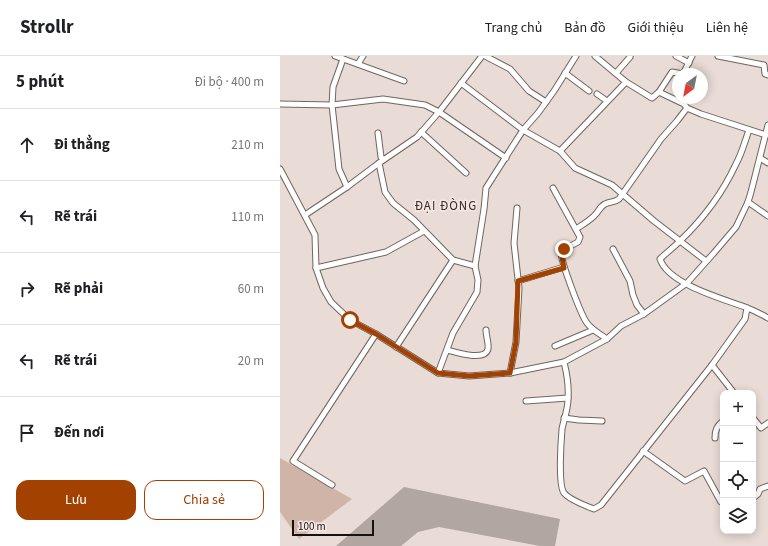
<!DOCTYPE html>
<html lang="vi">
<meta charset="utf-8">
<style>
:root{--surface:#fff;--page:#f2f2f2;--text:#202124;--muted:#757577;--line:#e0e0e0;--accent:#a34100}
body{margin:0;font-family:"Source Sans 3",sans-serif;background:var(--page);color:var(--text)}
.controls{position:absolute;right:12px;bottom:12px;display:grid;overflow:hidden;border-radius:8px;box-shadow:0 2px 10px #0003}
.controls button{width:36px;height:36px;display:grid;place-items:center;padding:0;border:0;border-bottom:1px solid var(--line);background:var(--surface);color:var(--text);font:20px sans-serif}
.compass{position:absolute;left:392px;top:12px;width:36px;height:36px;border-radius:50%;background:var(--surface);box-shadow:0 2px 10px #0003;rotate:212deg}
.scale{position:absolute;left:12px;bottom:10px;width:82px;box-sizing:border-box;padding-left:4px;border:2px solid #161210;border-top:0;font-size:11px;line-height:14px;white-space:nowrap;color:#161210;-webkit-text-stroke:3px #f6e8e3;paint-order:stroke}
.stop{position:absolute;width:12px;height:12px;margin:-9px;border:3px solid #a34100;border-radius:50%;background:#fff}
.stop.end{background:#a34100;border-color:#fff;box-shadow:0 1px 4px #0008}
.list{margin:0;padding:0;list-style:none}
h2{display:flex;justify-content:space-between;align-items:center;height:52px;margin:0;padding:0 16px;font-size:17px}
h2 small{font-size:13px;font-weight:400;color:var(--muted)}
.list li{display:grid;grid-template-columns:26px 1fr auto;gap:12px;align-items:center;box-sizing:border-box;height:72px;padding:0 16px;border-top:1px solid var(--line)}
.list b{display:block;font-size:15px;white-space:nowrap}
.list em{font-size:13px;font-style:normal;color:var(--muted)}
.actions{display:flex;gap:8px;padding:12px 16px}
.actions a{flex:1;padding:9px 0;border:1px solid var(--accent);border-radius:12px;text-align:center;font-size:14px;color:var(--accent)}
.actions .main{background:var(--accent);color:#fff}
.icon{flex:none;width:22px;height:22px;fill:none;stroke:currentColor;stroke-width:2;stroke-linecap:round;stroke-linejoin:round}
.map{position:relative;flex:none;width:488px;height:490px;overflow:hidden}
header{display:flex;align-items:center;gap:24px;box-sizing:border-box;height:56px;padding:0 20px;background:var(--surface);border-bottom:1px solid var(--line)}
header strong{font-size:19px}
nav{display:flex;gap:22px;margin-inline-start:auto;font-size:14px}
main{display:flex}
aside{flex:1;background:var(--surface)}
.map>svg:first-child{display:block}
.green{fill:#d0b4a8}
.building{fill:#b2a6a0}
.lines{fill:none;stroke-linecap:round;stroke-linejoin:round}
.minor-casing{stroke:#706560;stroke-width:7}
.minor{stroke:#fff;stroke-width:5}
.route{stroke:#a34100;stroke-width:5}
.labels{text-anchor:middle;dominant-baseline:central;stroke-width:3;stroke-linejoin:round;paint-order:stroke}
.quarter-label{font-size:13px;letter-spacing:1px;fill:#382e29;stroke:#f6e8e3}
</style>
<header>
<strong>Strollr</strong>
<nav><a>Trang chủ</a><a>Bản đồ</a><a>Giới thiệu</a><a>Liên hệ</a></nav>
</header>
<main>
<aside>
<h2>5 phút<small>Đi bộ · 400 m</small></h2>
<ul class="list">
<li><svg class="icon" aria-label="ahead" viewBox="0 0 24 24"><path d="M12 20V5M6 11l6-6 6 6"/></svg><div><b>Đi thẳng</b></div><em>210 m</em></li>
<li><svg class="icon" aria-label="left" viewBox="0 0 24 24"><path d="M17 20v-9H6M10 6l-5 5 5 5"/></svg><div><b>Rẽ trái</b></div><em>110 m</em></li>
<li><svg class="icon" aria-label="right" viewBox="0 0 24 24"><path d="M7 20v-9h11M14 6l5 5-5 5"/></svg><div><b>Rẽ phải</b></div><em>60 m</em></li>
<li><svg class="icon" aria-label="left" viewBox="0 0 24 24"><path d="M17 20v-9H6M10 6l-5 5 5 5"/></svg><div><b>Rẽ trái</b></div><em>20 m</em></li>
<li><svg class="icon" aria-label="arrive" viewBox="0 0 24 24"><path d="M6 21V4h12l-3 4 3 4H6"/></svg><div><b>Đến nơi</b></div></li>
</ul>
<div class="actions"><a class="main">Lưu</a><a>Chia sẻ</a></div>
</aside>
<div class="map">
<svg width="488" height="490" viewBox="0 0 488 490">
<rect width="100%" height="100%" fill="#e9dbd5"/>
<polygon class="green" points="0,402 72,443 19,483 0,456"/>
<polygon class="building" points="124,431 280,463 275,490 260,490 159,471 138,476 121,490 56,490"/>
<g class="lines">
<defs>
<g id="minor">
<polyline points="55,0 124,25"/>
<polyline points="205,0 230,13 249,35 266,46"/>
<polyline points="396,0 409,7"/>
<polyline points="438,0 484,9 485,18 488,19"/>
<polyline points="63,3 53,31 52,49 59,113 67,131"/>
<polyline points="78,8 83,0"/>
<polyline points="285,17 309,35"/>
<polyline points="336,17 350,1"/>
<polyline points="346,26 372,42 379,36 392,16 403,18 412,0"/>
<polyline points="181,27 243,74 280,95 295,112 332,129 374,165 426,205"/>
<polyline points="379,36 404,48 407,52 421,58 486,79"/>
<polyline points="317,38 327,45"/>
<polyline points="0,48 52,49 103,43 145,49 159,56 226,102"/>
<path d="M 469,74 C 465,85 462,97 456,108 C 443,136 423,163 400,185 C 394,191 387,196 380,203 C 388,228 443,243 465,251 C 473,254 481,258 488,262"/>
<polyline points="141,76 186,117"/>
<polyline points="98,77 101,101 103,104"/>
<polyline points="280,95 346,26 315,0"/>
<polyline points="480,102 488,107"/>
<polyline points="99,107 105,136 113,147 134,164 173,204 195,210"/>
<polyline points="0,113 35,179 36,212 43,232 51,246 70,264 96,278 158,317 189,320 230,317 284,306 327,283 341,270 364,258 407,227 433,198 456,171 468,146 471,136 488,69"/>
<path d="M 273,132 L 300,181 L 298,186 L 281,195 C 280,204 301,259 307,267 C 312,274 320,278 327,283"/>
<polyline points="468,146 488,160"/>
<polyline points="25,159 67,131 99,107 137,81 159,56 202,0"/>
<path d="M 296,173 C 302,169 309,165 314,160 C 319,156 319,151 325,148 C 330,145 334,147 339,143 L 381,83 L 397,65 L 407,52"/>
<polyline points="333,193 350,225 353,239 357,249 364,258"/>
<polyline points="36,212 106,196 144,175"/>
<polyline points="238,225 284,211"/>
<polyline points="275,290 313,274"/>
<polyline points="116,291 173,204"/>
<path d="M 167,294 C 175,296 205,306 208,293 C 209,288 206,280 206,274"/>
<path d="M 284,306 C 287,318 289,330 288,343 C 288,353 284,363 282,373 C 281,385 278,429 284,437 C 289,443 306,450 314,453 L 321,449 L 432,309 L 465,263 L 467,252"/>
<polyline points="432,309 454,337"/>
<polyline points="158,317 173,277 197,236 198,224 195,210 204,153 206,132 243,74 258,57 274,35 296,0"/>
<polyline points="230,317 236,286 239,232 234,187 237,152"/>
<polyline points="246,345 288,342"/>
<polyline points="284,362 299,364 322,365"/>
<polyline points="473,362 481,372 488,367"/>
<path d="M 435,382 C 435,374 437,370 443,365"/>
<polyline points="363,395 405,425 424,415 441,446 443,446"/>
<polyline points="52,429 13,405 96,278"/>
<polyline points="473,442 478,438 480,433 488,430"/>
</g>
</defs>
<use href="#minor" class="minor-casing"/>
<use href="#minor" class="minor"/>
</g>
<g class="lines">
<polyline class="route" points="70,264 96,278 158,317 189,320 230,317 236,286 238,225 284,212 281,196 284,193"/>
</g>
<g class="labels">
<g class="quarter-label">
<text x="166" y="150">ĐẠI ĐÒNG</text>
</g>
</g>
</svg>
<div class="controls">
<button>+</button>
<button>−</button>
<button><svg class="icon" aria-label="locate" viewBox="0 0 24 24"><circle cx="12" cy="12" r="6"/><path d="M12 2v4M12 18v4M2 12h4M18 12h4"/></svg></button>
<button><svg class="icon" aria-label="layers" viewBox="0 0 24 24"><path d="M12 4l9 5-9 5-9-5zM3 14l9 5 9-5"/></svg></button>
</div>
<svg class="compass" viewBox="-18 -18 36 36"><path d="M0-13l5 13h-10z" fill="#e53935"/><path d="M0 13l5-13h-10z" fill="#757577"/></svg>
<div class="scale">100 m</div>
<div class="stop" style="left:70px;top:264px"></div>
<div class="stop end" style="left:284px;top:193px"></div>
</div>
</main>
